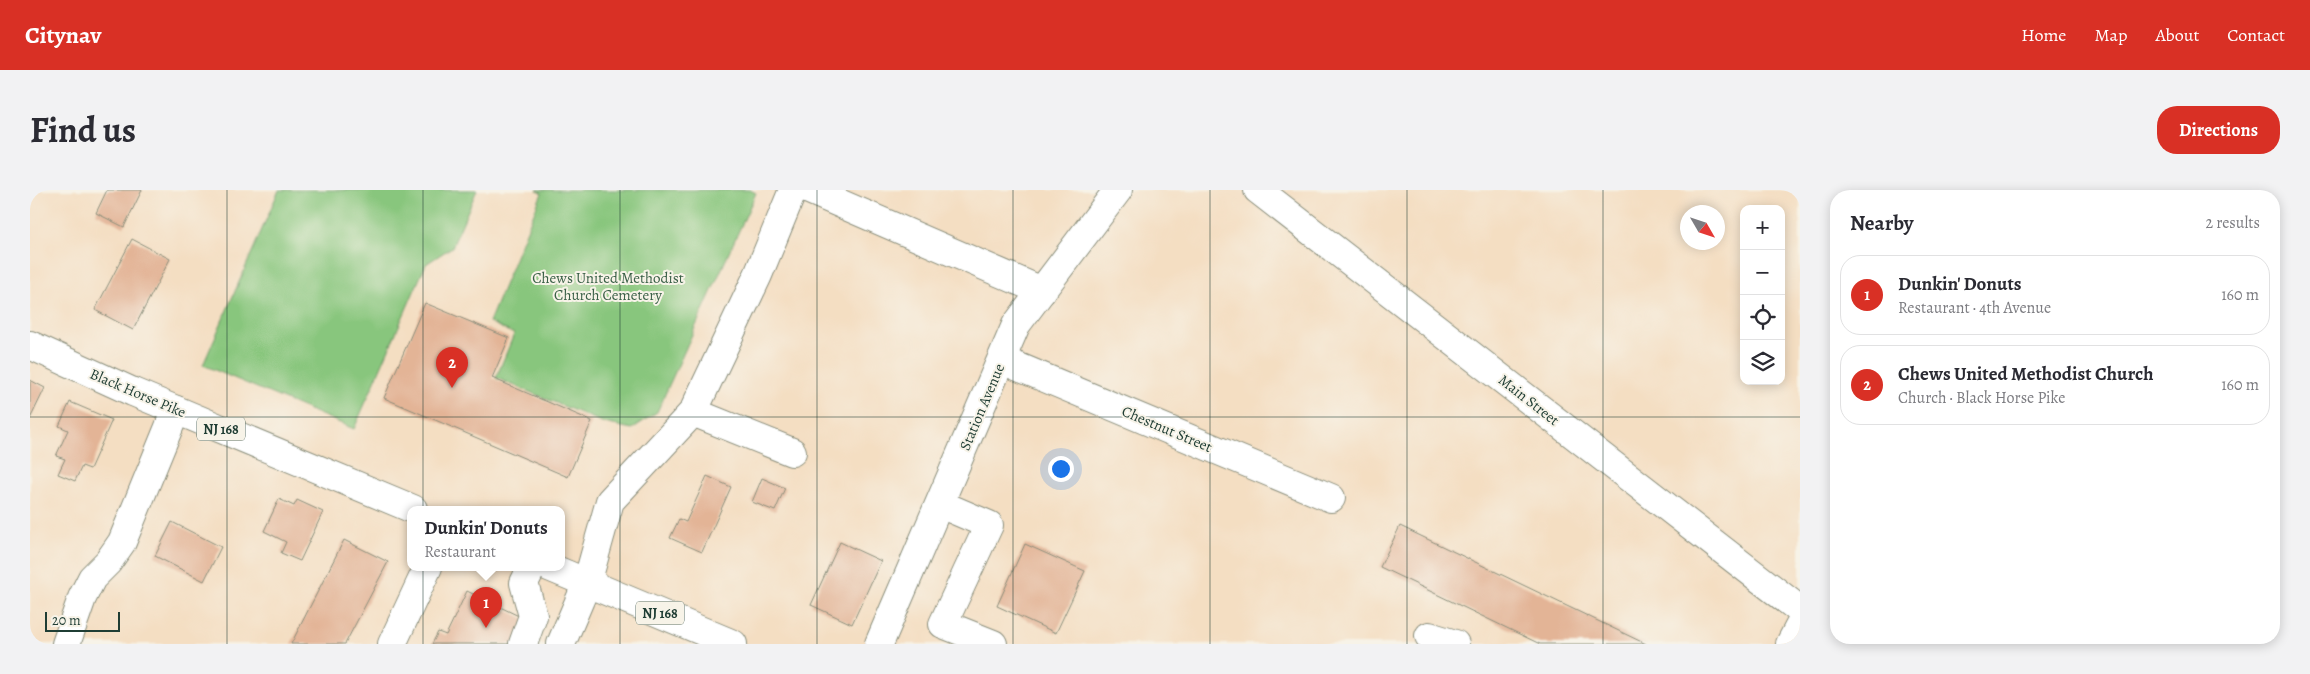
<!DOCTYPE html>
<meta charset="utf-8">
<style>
:root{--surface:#fff;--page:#f2f2f3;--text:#2b2b33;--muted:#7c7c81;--line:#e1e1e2;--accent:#d93025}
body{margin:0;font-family:Alegreya,serif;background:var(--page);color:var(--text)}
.controls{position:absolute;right:15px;top:15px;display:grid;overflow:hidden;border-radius:10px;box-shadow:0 2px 12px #0003}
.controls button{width:45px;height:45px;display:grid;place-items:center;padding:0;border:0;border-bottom:1px solid var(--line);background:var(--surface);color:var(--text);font:25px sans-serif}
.compass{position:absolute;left:1650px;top:15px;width:45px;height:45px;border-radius:50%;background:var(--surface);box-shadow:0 2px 12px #0003;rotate:129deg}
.scale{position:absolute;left:15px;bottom:12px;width:75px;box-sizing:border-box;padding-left:5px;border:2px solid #1f3d34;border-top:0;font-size:14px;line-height:18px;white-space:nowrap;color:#1f3d34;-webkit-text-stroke:4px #f7f3e8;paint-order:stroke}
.you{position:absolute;left:1030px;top:278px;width:18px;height:18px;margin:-12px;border:4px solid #fff;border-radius:50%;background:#1a73e8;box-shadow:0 0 0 8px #1a73e833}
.badge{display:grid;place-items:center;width:32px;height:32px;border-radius:50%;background:var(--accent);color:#fff;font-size:16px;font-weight:700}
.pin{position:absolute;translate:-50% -41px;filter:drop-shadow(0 1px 2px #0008)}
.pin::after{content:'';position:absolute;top:26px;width:18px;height:15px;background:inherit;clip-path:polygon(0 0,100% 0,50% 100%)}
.popup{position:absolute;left:377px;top:316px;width:158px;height:65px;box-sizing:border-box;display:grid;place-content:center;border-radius:10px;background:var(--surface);filter:drop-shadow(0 1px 4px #0005);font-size:16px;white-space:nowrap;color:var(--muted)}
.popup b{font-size:19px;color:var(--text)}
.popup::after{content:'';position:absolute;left:50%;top:100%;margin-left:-10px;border:10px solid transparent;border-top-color:var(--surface)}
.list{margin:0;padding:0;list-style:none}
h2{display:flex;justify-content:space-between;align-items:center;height:65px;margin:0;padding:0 20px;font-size:21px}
h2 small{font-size:16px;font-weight:400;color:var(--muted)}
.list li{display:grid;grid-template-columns:32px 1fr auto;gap:15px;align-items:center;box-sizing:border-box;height:80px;margin:0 10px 10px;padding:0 10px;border:1px solid var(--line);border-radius:20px}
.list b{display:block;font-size:19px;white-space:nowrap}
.list p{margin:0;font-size:16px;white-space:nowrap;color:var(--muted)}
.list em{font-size:16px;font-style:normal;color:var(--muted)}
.icon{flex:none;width:28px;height:28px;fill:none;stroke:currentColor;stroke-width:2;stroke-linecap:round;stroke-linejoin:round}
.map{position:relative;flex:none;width:1770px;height:454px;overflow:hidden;border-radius:20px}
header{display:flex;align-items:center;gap:30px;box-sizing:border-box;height:70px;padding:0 25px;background:var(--accent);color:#fff}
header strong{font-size:24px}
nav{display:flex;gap:28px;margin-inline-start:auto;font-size:18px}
.intro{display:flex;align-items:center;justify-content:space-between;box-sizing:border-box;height:120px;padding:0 30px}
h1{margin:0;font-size:35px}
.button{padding:12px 22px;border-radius:20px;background:var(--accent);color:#fff;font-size:18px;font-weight:700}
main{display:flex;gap:30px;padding:0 30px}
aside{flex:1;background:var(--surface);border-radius:20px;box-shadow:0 2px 12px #0003}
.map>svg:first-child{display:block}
.green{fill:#88c67d;stroke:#548258}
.building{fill:#e3b496}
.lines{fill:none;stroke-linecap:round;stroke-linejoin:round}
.minor-casing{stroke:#8a8e7b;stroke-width:30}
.major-casing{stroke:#8a8e7b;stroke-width:30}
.minor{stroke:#fff;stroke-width:28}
.major{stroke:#fff;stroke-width:28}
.grid{fill:none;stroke:#1f3d34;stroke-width:1;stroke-opacity:0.55}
.labels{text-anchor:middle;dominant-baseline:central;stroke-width:4;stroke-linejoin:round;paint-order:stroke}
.shield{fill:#f7f3e8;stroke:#60746a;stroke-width:1}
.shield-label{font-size:14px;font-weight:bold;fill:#1f3d34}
.park-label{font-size:15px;fill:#395f46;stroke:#f7f3e8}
.street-label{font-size:15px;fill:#1f3d34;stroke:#f7f3e8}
</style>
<header>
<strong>Citynav</strong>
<nav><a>Home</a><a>Map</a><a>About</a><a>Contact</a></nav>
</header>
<div class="intro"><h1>Find us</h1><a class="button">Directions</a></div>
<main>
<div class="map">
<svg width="1770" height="454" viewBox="0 0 1770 454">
<rect width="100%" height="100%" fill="#f7f3e8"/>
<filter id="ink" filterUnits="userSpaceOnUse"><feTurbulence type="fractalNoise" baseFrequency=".02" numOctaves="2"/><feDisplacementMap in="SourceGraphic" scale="10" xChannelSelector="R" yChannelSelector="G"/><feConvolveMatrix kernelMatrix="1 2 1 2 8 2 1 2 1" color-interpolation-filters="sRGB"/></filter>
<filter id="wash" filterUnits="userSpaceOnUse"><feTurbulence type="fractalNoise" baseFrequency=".0096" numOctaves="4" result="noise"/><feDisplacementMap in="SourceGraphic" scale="20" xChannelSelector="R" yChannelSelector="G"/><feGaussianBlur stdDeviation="1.12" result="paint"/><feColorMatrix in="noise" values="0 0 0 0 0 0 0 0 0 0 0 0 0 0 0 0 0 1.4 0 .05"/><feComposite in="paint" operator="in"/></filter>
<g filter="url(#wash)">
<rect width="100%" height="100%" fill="#f4dec2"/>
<g class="green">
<polygon points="249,0 447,0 422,57 396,74 324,239 173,175"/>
<polygon points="507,0 720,0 726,3 627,222 602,239 574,233 466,188 484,144 459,132 512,3"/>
</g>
<g id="blocks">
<g class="building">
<polygon points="77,0 112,0 94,37 66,23"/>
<polygon points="102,49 140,69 103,140 65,120"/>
<polygon points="395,113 479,148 462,188 562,231 538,287 354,208"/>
<polygon points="0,190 15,198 0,229"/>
<polygon points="40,212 82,230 60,279 52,276 45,291 28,284 35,269 26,266 38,240 29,236"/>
<polygon points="677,286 701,297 672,362 640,348 649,329 656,332"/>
<polygon points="732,288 755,298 745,321 722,312"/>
<polygon points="249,309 264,316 267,310 293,322 270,371 251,363 256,352 234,341"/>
<polygon points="142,332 191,357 174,391 125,366"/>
<polygon points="1370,336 1616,454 1510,454 1350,377"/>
<polygon points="314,350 358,372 315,454 261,454"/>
<polygon points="810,352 851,371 822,434 781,415"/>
<polygon points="995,354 1055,381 1026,443 967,416"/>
<polygon points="437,401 497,430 485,454 402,454 408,442 416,445"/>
</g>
</g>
</g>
<g filter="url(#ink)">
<use href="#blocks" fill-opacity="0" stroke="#8a8e7b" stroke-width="1"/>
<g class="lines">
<defs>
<g id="minor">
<polyline points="779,0 1012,101"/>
<polyline points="1228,0 1770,420"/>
<polyline points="972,170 1301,308"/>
<polyline points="663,222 762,262"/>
<polyline points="910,314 959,335 913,434 963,454"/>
<polyline points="1399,446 1425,454"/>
<polyline points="36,454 52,408 62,388 78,372 92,352 146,220"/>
<polyline points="362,454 398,377"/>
<polyline points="493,454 503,426 494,393 502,377"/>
<polyline points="531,454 557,393 580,311 663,222 728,85 763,0"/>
<polyline points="849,454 986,135 1088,0"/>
<polyline points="1760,454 1770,435"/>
</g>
<g id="major">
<polyline points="0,155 103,202 383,319"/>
<polyline points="519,377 703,454"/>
</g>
</defs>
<use href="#minor" class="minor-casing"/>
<use href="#major" class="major-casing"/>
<use href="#minor" class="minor"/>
<use href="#major" class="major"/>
</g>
</g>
<path class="grid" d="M 197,0 L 197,454M 393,0 L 393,454M 590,0 L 590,454M 787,0 L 787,454M 983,0 L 983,454M 1180,0 L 1180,454M 1377,0 L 1377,454M 1573,0 L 1573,454M 0,227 L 1770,227"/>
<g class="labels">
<g class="shield">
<rect x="167" y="227.5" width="48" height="23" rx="4"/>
<rect x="606" y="411.5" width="48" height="23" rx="4"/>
</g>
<g class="shield-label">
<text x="191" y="239">NJ 168</text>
<text x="630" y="423">NJ 168</text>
</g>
<g class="park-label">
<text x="578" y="88">Chews United Methodist<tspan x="578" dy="17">Church Cemetery</tspan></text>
</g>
<g class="street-label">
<text transform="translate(108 203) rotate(23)">Black Horse Pike</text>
<text transform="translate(1499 210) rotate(38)">Main Street</text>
<text transform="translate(952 217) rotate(-67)">Station Avenue</text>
<text transform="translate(1137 239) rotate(23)">Chestnut Street</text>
</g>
</g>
</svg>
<div class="controls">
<button>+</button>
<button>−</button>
<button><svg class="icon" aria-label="locate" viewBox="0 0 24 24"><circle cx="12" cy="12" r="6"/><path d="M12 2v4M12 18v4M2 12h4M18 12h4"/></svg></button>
<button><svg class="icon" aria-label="layers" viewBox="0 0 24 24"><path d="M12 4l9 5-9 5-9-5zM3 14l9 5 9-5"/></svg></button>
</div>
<svg class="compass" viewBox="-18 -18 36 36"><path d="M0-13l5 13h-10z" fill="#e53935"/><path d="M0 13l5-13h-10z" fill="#7c7c81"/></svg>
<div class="scale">20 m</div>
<div class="you"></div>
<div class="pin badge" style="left:456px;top:438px">1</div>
<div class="popup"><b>Dunkin' Donuts</b>Restaurant</div>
<div class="pin badge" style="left:422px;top:198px">2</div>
</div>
<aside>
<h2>Nearby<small>2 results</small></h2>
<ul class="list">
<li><span class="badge">1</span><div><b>Dunkin' Donuts</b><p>Restaurant · 4th Avenue</p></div><em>160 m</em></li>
<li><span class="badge">2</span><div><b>Chews United Methodist Church</b><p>Church · Black Horse Pike</p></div><em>160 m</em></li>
</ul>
</aside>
</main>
